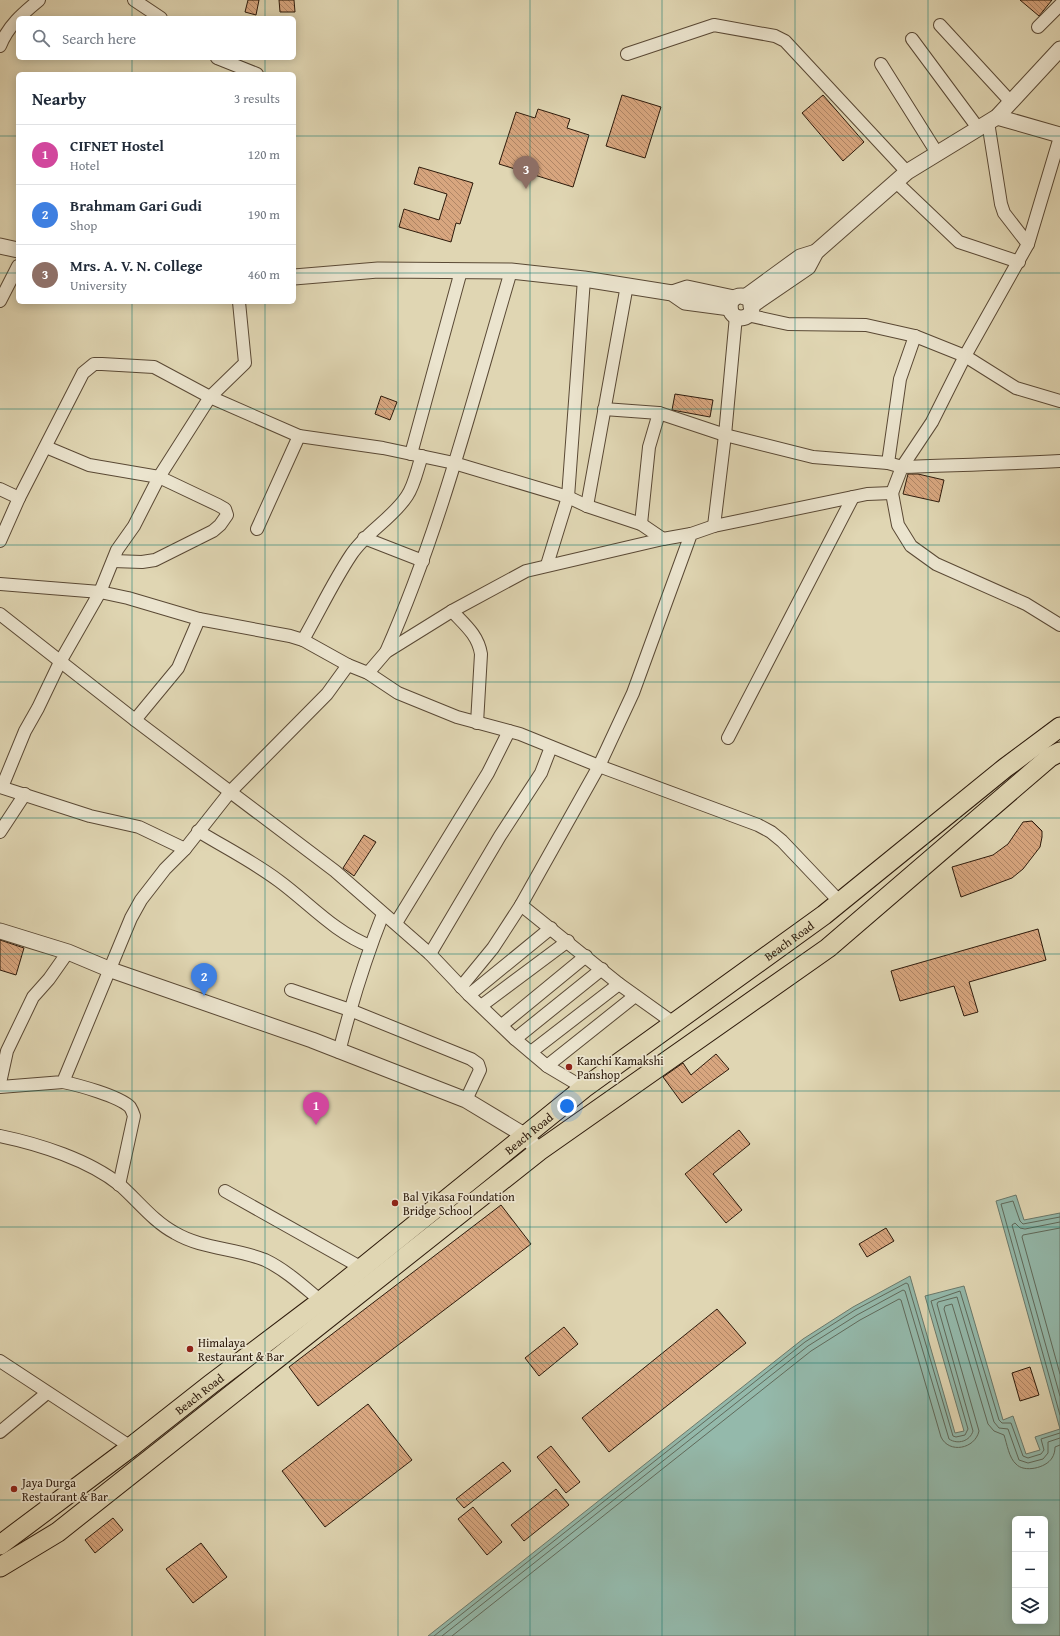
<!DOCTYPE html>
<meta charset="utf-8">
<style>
:root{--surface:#fff;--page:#f2f2f3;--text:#1f2937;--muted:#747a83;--line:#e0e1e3;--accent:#8f2418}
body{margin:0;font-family:"Gentium Book Plus",serif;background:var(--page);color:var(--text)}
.controls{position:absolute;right:12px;bottom:12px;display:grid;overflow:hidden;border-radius:6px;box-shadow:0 2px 10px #0003}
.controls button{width:36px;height:36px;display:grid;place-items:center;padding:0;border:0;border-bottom:1px solid var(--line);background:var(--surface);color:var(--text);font:20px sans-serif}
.you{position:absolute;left:567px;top:1106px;width:14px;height:14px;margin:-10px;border:3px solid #fff;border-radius:50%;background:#1a73e8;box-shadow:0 0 0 6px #1a73e833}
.badge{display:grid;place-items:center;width:26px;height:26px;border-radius:50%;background:var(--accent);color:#fff;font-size:13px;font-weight:700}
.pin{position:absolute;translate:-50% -33px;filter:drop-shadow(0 1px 2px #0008)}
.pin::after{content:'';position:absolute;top:21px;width:14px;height:12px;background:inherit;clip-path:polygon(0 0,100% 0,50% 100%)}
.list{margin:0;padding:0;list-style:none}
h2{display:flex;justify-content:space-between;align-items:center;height:52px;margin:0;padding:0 16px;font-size:17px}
h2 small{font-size:13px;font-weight:400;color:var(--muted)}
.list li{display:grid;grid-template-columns:26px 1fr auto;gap:12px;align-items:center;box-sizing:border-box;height:60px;padding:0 16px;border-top:1px solid var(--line)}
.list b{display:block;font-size:15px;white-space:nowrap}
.list p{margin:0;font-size:13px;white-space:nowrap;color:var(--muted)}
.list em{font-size:13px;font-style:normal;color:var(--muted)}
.icon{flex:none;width:22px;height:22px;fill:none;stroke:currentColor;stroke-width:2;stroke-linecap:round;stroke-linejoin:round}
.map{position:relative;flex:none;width:1060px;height:1636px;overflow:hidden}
.search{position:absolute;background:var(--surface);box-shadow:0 2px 10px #0003;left:16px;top:16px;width:280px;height:44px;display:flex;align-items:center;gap:10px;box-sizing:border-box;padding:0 14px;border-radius:6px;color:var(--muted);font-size:15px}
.panel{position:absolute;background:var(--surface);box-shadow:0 2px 10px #0003;left:16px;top:72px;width:280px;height:232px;border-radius:6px}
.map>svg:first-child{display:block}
.water{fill:#94b9ab;stroke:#6b796b;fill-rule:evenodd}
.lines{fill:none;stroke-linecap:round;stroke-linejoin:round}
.shore{stroke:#606a5b;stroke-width:1}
.building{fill:url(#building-back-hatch);stroke:#2d1a0b}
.minor-casing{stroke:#5a4935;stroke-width:14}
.tertiary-casing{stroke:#5a4935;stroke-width:17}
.primary-casing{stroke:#2d1a0b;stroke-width:21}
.minor{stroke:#ebe4ce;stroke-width:12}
.tertiary{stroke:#ebe4ce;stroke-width:15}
.primary{stroke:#e0d6b3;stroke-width:19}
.grid{fill:none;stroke:#0f766e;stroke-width:1;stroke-opacity:0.55}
.poi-dot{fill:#8f2418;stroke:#ebe4ce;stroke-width:1.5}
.labels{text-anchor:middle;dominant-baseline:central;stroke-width:3.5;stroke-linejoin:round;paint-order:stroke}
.street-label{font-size:12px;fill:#2d1a0b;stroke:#ebe4ce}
.poi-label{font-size:12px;fill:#2d1a0b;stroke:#ebe4ce;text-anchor:start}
</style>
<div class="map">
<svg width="1060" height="1636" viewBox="0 0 1060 1636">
<defs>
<pattern id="building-back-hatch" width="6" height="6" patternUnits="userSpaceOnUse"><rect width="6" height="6" fill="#d8a67f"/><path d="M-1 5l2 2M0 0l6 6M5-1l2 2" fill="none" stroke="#b08666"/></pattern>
</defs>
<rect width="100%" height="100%" fill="#e0d6b3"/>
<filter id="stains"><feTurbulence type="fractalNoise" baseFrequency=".005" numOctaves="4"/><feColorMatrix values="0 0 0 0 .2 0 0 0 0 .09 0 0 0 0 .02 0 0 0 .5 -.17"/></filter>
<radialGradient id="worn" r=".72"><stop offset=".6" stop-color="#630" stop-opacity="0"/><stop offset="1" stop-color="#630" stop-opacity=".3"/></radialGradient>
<path class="water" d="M 1016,1195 L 1024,1220 L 1060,1213 L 1060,1636 L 428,1636 L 803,1339 L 853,1307 L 910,1276 L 955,1433 L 964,1431 L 925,1296 L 964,1286 L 1003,1420 L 1013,1416 L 1026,1454 L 1040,1450 L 1035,1437 L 1060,1429 L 996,1201 ZM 1015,1519 L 1045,1519 L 1045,1621 L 1015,1621 Z"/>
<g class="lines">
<g class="shore">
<polyline points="1060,1217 1023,1224 1020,1221 1013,1201 1001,1204 1060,1415"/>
<polyline points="1060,1222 1025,1229 1020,1228 1015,1223 1012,1225 1060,1396"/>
<polyline points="1060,1228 1023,1235 1022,1237 1060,1374"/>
<polyline points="434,1636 805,1342 855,1310 906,1283 908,1284 953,1436 956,1437 965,1435 968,1429 931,1301 960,1291 999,1420 1002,1423 1011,1423 1023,1456 1028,1458 1041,1454 1044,1450 1041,1439 1060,1433"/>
<path d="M 442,1636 L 808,1346 L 857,1315 L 903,1290 L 905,1291 L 949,1439 C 958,1445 970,1441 973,1431 L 937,1304 L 938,1302 L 957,1297 L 994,1422 L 999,1428 L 1008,1429 L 1019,1460 L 1028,1463 L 1043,1459 L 1048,1453 L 1048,1442 L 1060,1438"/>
<path d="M 452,1636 L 811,1351 L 860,1320 L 899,1299 L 901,1300 L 941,1437 C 949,1454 975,1449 979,1431 L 944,1309 L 945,1306 L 952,1304 L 988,1424 L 994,1431 L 1004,1435 C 1007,1444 1009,1458 1016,1464 C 1024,1473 1046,1468 1052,1458 C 1054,1455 1055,1451 1055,1447 L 1060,1445"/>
</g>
</g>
<g class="building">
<polygon points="248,0 259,0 256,15 245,12"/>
<polygon points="279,0 294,0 295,12 280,12"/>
<polygon points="1020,0 1052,0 1039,16"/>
<polygon points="622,95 661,107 645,158 606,146"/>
<polygon points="823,95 864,142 843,161 802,113"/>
<polygon points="538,109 570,119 567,128 589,135 573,187 499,164 516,112 535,118"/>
<polygon points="419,167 473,183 460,224 456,223 451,242 399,227 404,209 439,220 447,194 414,184"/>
<polygon points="675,394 713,400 710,417 672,410"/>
<polygon points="381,396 397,402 390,420 375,414"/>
<polygon points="908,474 918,474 944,480 939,502 903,494"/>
<polygon points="1032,821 1042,831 1042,837 1040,847 1023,869 1012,878 961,897 952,867 993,855 1008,844 1023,822"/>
<polygon points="364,835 376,842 354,876 343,868"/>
<polygon points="1038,929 1046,960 969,982 978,1012 964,1016 954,986 900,1001 891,971"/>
<polygon points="0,940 24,948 16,975 0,970"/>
<polygon points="716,1054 729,1069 682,1103 663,1077 683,1063 691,1075"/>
<polygon points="739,1130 750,1144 713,1174 742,1210 726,1223 685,1174"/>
<polygon points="501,1205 531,1244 318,1406 289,1367"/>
<polygon points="886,1228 894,1241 867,1257 859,1244"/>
<polygon points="717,1309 746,1343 609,1452 582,1418"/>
<polygon points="564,1327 578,1344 539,1376 525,1358"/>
<polygon points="1030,1367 1039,1395 1020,1401 1012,1373"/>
<polygon points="368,1404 412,1460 325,1527 282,1471"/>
<polygon points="551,1446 580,1482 566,1493 537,1457"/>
<polygon points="503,1462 511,1471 464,1508 456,1499"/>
<polygon points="556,1489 569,1505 524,1541 511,1525"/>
<polygon points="473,1507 502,1542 487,1555 458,1519"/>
<polygon points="113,1518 123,1530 95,1553 85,1540"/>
<polygon points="201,1543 227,1577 193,1603 166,1569"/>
</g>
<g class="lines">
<defs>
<g id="minor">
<polyline points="134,0 161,18"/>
<polyline points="940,25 1010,101"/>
<polyline points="1038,27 1060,5"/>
<polyline points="912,39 978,128"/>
<path d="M 0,46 C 8,26 22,14 39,0"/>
<polyline points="627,54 714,25 775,36 785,41 907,172"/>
<polyline points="217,58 257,74"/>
<polyline points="881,64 937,153"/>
<polyline points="988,122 1001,204 1004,213 1028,244"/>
<polyline points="896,182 959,242 1019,262"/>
<polyline points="0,301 18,266"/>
<polyline points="747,315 788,324 866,325 915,336 965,356 1016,388 1060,401"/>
<polyline points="604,409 659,413"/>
<polyline points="411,454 461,271"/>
<polyline points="888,463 900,379 915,336"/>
<polyline points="0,489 19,498"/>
<path d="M 892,493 L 902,467 C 955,465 1007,464 1060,461"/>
<polyline points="587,506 627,285"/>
<polyline points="641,524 649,447 659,413 725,435 736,316"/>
<polyline points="714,526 725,435 813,457 888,463 902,467 932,422 965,356 1028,244 1060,137"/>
<polyline points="257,529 299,436"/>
<polyline points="364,538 423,561"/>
<polyline points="0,541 19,498 83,373 94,364 102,364 154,367 210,397 299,436 383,448 454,463 568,497 587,506 641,524 663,539"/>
<polyline points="113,561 142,562 155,560 213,531 220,525 227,515 225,509 218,505 159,477 210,397 245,363 239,302"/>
<polyline points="547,565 568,497 584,279"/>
<polyline points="0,584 100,592 128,598 199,619 290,636 303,640 348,665 327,694 230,792 185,849 165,869 141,900 131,918 63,1082 0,1087"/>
<path d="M 452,611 C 465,625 478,635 481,654 L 477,723"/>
<polyline points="0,614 135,720 335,871 430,954 469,995 515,1039 547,1066 584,1088"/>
<path d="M 303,640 C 319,612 333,582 351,555 C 366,532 392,519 407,496 C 415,484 417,469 422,456"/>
<path d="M 386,652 C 440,530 473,399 511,271"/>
<polyline points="348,665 368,673 398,693 457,717 520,734 599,766 758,825 771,832 782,841 840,902"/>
<polyline points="368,673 386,652 452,611 526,571 663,539 691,534"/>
<polyline points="135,720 178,668 199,619"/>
<polyline points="728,738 853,497"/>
<polyline points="0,787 90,816 139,827 185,849"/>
<polyline points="2,787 25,731 38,708 60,662 100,592 117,550 134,526 159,477 89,465 46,447"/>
<path d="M 198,831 C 224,847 254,862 279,881 C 309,903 334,932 370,946"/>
<polyline points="0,832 25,794"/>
<polyline points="521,905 619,984 675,1024"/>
<polyline points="396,923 488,773 509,731"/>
<polyline points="430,954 500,836 541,773 551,747"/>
<polyline points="461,987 493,948 521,905 599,766 633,693 691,534 714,526 867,494 892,493 898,525 911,546 936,564 1026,604 1060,625"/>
<polyline points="291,990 350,1010 471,1059 478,1064 480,1070 466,1100"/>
<polyline points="469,995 551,928"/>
<polyline points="481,1006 568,941"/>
<polyline points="502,1025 586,956"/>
<polyline points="515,1039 602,969"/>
<path d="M 339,1052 C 351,1005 365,959 383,914"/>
<polyline points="531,1052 619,984"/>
<polyline points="547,1066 635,996"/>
<path d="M 63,1082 C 78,1085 119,1096 130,1107 C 132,1110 133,1113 134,1116 L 119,1185"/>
<polyline points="0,1083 7,1051 33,997 49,979 68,952"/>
<path d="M 0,1136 C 39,1144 89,1160 120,1185 C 138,1201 154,1222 175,1233 C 202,1249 236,1248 265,1260 C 286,1270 304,1287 321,1301"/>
<polyline points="225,1191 362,1268"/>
<polyline points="0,1361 131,1447"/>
<polyline points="0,1432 47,1393"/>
</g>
<g id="tertiary">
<polyline points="997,117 1060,135"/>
<polyline points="0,246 18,250"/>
<polyline points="294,277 378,270 511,271 584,279 672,293 685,302 730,308"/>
<polyline points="672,293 687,288 734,298"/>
<circle cx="741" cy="307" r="11"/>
<polyline points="745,297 800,257 816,252"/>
<polyline points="751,306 808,267 816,252 907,172 997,117 1060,49"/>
<polyline points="0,931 68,952 111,970 312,1040 466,1100 524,1135 539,1151"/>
</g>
<g id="primary">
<path id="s1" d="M 0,1545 L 131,1447 L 211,1384 L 321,1301 L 584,1088 L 824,915 L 1005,768 L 1060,727"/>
<polyline points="0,1567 58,1532 539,1151 828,948 1050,757 1060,752"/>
</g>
</defs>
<use href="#minor" class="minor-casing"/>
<use href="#tertiary" class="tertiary-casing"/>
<use href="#primary" class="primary-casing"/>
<use href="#minor" class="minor"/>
<use href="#tertiary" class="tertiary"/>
<use href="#primary" class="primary"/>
</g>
<path class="grid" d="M 132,0 L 132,18M 265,0 L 265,18M 398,0 L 398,1636M 530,0 L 530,1636M 662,0 L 662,1636M 795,0 L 795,1636M 928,0 L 928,1636M 132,58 L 132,74M 265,58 L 265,74M 0,136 L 18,136M 294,136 L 1060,136M 0,273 L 18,273M 294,273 L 1060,273M 132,302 L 132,1636M 265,302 L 265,1636M 0,409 L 1060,409M 0,545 L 1060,545M 0,682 L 1060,682M 0,818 L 1060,818M 0,954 L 1060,954M 0,1091 L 1060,1091M 0,1227 L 1060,1227M 0,1363 L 1060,1363M 0,1500 L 1060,1500"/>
<g class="poi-dot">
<circle cx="569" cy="1067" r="4"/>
<circle cx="395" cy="1203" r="4"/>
<circle cx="190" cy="1349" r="4"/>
<circle cx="14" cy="1489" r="4"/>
</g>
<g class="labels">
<g class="street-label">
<text stroke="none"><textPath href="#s1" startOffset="994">Beach Road</textPath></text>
<text stroke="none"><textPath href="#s1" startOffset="670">Beach Road</textPath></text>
<text stroke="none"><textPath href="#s1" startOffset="250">Beach Road</textPath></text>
</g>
<g class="poi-label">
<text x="577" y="1060">Kanchi Kamakshi<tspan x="577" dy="14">Panshop</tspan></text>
<text x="403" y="1196">Bal Vikasa Foundation<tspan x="403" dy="14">Bridge School</tspan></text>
<text x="198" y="1342">Himalaya<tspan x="198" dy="14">Restaurant &amp; Bar</tspan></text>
<text x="22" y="1482">Jaya Durga<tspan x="22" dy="14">Restaurant &amp; Bar</tspan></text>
</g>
</g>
<rect width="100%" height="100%" filter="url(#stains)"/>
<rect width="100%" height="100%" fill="url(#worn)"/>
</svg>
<div class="controls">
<button>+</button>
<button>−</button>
<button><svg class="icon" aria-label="layers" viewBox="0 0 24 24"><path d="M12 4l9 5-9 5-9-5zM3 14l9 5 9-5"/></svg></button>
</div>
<div class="you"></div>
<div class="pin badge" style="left:316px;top:1125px;background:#d1479c">1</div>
<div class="pin badge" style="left:204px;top:996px;background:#3f7fe0">2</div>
<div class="pin badge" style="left:526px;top:189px;background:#8d6e63">3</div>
<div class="search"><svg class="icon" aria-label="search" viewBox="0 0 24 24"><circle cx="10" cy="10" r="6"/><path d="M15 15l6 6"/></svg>Search here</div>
<section class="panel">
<h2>Nearby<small>3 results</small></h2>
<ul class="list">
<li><span class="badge" style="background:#d1479c">1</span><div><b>CIFNET Hostel</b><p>Hotel</p></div><em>120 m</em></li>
<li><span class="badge" style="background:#3f7fe0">2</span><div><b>Brahmam Gari Gudi</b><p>Shop</p></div><em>190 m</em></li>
<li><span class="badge" style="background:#8d6e63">3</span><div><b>Mrs. A. V. N. College</b><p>University</p></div><em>460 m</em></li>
</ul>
</section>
</div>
